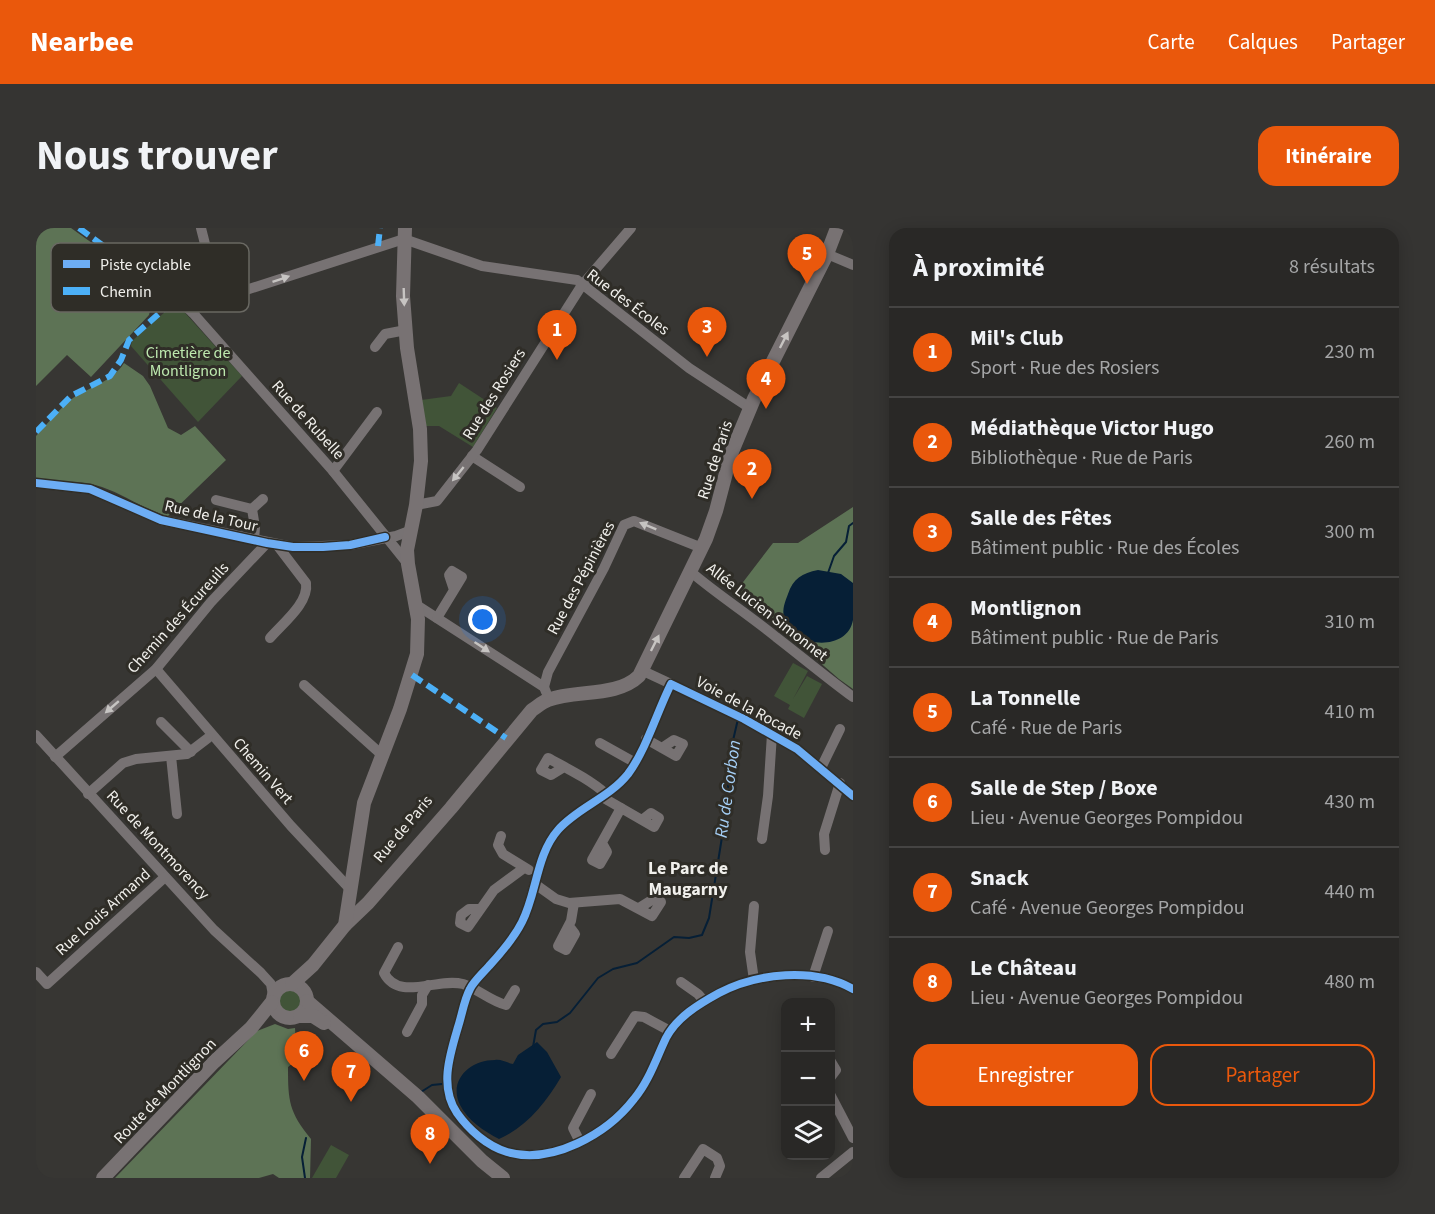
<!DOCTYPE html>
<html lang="fr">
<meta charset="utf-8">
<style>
:root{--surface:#292826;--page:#353432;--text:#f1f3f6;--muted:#a5a6a7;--line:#454443;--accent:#ea580c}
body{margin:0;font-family:"Source Sans 3",sans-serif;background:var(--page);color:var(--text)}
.controls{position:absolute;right:18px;bottom:18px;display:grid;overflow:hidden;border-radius:12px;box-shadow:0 3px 15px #0003}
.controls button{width:54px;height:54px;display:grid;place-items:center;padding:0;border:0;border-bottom:2px solid var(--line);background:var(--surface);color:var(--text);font:30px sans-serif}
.you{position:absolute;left:447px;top:392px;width:21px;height:21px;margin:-15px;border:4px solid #fff;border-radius:50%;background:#1a73e8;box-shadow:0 0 0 9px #1a73e833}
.badge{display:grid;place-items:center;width:39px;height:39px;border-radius:50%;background:var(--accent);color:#fff;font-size:20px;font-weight:700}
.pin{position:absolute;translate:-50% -50px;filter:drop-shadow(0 2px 3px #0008)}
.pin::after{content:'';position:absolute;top:32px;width:21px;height:18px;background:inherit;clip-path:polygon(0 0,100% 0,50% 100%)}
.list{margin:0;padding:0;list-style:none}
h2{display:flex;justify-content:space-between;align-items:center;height:78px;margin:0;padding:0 24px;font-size:26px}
h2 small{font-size:20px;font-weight:400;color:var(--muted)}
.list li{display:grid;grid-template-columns:39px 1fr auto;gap:18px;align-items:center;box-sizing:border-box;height:90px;padding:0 24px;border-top:2px solid var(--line)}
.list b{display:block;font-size:22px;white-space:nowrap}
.list p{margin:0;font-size:20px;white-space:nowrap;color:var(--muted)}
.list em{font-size:20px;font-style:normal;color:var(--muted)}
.actions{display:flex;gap:12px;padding:18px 24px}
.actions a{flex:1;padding:14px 0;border:2px solid var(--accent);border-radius:18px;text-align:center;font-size:21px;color:var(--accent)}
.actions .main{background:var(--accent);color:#fff}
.icon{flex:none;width:33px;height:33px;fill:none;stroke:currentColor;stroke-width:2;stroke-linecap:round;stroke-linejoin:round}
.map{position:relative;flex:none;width:817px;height:950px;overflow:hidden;border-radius:18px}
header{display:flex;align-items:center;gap:36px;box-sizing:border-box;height:84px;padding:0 30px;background:var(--accent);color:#fff}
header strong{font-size:28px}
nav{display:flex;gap:33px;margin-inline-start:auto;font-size:21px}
.intro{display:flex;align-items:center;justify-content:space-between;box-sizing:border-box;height:144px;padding:0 36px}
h1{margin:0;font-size:42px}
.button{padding:15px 27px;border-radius:18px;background:var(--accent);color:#fff;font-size:21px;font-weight:700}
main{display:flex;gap:36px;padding:0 36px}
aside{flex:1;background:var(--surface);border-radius:18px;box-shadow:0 3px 15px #0003}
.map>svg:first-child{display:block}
.green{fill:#415438}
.forest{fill:#5d7355}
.water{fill:#061f36}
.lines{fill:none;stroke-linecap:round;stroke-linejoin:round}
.stream{stroke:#061f36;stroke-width:2}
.minor{stroke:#777273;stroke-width:10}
.major{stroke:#787273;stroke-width:14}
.quiet{stroke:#4cb0f7;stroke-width:6;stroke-dasharray:12 6;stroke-linecap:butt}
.cycleway-casing{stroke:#2f2d27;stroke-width:11}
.cycleway{stroke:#6dadf4;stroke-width:8}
.oneway{fill:#c6c4c2}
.oneway2{fill:#c7c4c2}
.labels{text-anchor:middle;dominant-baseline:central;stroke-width:6;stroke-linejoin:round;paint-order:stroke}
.street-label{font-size:16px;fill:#f1f0ec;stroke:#2f2d27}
.park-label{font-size:16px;fill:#bde8ae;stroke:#2f2d27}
.water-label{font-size:18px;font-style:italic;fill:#a5cff6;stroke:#2f2d27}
.neighbourhood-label{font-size:18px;font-weight:bold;fill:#f1f0ec;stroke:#2f2d27}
.key{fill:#2f2d27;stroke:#696862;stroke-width:1.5}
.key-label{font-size:16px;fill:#f1f0ec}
</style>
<header>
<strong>Nearbee</strong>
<nav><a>Carte</a><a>Calques</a><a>Partager</a></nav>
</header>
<div class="intro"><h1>Nous trouver</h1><a class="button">Itinéraire</a></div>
<main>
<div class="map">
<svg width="817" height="950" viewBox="0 0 817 950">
<rect width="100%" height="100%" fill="#373633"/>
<g class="green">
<polygon points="138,76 141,76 206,148 162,194 95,118 96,113"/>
<polygon points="423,155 461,180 437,219 403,198 390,198 385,172 415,168"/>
<polygon points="757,435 772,443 757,471 771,448 786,456 768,490 752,481 754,477 738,468"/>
<circle cx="254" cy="773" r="12"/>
<polygon points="295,917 313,927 300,950 276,950"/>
</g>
<g class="forest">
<polygon points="0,0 35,0 119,60 113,87 55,149 31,127 0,158"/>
<path d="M 88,135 L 107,148 L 114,158 L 132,200 L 145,207 L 159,198 L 190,232 L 132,288 C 109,282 89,267 66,259 C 46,252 21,254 0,252 L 0,208 C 12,195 23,181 37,170 C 55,158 76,154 88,135 Z"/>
<polygon points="817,279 817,461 803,451 744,400 701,370 701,362 737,315 762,315"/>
<path d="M 239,796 L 252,801 L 259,800 L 261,832 L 252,839 C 252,873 253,884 275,911 L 274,950 L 243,950 L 237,946 L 223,950 L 79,950 L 221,803 Z"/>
</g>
<g class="water">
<path d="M 782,342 L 805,346 L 817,355 C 817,367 817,381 817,392 C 811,426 753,419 748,389 C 746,381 749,374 752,366 C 757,351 766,345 782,342 Z"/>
<path d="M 501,814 L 511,824 L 525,849 C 510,875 490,899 463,911 C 448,903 432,893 424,877 C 412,852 434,832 459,832 C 465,831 471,835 477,836 L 482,827 Z"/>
</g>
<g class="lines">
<g class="stream">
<polyline points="792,345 798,328 810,314 813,298 817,295"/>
<polyline points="497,819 500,802 507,796 521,794 534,785 562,750 577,741 601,735 638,709 653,710 666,707 673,690 690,584 695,521 702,491"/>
<polyline points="385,864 396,857 406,856"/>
<polyline points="269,950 266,929 270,910"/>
</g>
<g class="minor">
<path d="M 165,0 C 171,25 180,50 168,73"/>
<polyline points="791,26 817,37"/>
<polyline points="144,74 156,84 297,243 372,336"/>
<polyline points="156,84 168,73 179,72 368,11 446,38 541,52 653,140 714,180"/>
<polyline points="339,119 349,106 370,102"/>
<polyline points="436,228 484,259"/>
<polyline points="297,243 341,184"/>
<polyline points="0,255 54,261 125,292 257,319 314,317 360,308 376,302"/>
<polyline points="180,272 216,281"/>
<polyline points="380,277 401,273 441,222 546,57 595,0"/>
<polyline points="218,312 219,299 216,281 227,271"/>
<path d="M 655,344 C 682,367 712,386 740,409 C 766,429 791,450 817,469"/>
<polyline points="379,376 508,459 510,464"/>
<polyline points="401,390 426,349 416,343 413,347 418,362"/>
<path d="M 234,410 C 247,395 273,375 270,355 L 241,317"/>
<polyline points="120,441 255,598 315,662"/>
<polyline points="605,442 635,456"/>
<polyline points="268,457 346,527"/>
<polyline points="508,459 512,444 568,340 588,297 598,293 666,320"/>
<polyline points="125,494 155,524"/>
<polyline points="0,507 178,702 225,745 235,756 237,767"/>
<polyline points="610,511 640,528 647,516 638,512 626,520"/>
<polyline points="564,515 598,534"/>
<polyline points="135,528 141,586"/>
<polyline points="19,529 120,441 175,374 231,315"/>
<path d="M 528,539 L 515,547 L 505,542 L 512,530 C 532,541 553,551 570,566"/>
<polyline points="785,540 804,501"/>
<polyline points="52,566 87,535 100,531 151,526 172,510"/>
<path d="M 817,568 L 761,521 L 708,491 L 635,456 C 621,484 610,522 592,546 C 573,570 541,580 522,602 C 500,627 501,665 486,694 C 478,710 465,725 453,738 C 447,745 438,753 434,761 C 428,772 426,787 422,799 C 414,826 403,859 421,885 C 433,902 451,918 471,924 C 516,937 571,906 598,871 C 613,853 620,831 630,810 C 641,789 663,776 683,765 C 721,745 778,739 817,761"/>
<polyline points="566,569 618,599 623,590 615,585 606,592"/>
<polyline points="465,608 462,617 467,626 493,642"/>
<polyline points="726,611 732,568 736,506"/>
<polyline points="566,615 571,624 564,636 556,632 585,580"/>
<polyline points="789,622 788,606 804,555"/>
<polyline points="499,656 520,671 533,675 584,671 616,688 625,674 619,670 603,680"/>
<polyline points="444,681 433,681 425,687 424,695 432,699 458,662 488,640"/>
<polyline points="533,698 539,706 530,722 522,718 535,693 538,675"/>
<path d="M 362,719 L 348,745 C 363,774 401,749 427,756 C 442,761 454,773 470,777 L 479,762"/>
<polyline points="0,744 11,756 129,649"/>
<polyline points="777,749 792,703"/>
<polyline points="718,752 714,724 718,678"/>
<polyline points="645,754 662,766 668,773"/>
<polyline points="371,804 386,776 386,767 392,757"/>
<polyline points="575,826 599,788 608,789 634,803"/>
<polyline points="794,832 800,842 794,850"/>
<polyline points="794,866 817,910"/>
<polyline points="544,914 537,900 555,866"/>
<polyline points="648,950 667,921 681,930 684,938 679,950"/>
<polyline points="785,950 817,924"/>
</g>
<g class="major">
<path d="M 309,697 L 332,675 L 415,580 L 496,482 C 501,479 506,474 512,472 C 540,461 580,470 603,448 L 670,311 L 680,283 L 695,226 L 718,171 L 791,26 L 801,0"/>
<circle cx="254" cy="773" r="17"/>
<polyline points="256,756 277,737 309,697 328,575 364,481 381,426 382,391 372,336 371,322 380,277 385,233 384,201 371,120 367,68 369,0"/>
<polyline points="271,773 382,869 446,933 467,950"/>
<polyline points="264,788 277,788 288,795"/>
<polyline points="67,950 178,834 215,800 236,774"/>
</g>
<g class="quiet">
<polyline points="43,0 144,74"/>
<polyline points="342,18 344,0"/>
<polyline points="0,204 35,168 74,148 85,132 93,112 135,75 144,74"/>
<polyline points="376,447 470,510"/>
</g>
<defs>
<g id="cycleway">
<polyline points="0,255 54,261 125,292 231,315 257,319 287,319 314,317 349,309"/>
<path d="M 817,568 L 761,521 L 708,491 L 635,456 C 621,484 610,522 592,546 C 573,570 541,580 522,602 C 500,627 501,665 486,694 C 478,710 465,725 453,738 C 447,745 438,753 434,761 C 428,772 426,787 422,799 C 414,826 403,859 421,885 C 433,902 451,918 471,924 C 516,937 571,906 598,871 C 613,853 620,831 630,810 C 641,789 663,776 683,765 C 721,745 778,739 817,761"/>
</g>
</defs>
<use href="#cycleway" class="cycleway-casing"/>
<use href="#cycleway" class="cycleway"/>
</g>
<defs><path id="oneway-solid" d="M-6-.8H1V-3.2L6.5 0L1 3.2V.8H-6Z" transform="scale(1.5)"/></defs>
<g class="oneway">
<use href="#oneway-solid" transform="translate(245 51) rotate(-19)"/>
<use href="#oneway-solid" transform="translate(422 246) rotate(129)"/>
<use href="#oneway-solid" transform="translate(612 298) rotate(-158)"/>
<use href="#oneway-solid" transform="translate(446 419) rotate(34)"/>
<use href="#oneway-solid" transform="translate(76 479) rotate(139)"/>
</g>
<g class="oneway2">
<use href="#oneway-solid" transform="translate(368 69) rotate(88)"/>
<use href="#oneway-solid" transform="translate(748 112) rotate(-63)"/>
<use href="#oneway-solid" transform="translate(619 415) rotate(-63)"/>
</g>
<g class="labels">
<g class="street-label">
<text transform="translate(592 74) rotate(37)">Rue des Écoles</text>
<text transform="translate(458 166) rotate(-58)">Rue des Rosiers</text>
<text transform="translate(272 192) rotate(48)">Rue de Rubelle</text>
<text transform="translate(679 232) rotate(-72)">Rue de Paris</text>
<text transform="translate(175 288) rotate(13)">Rue de la Tour</text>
<text transform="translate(545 350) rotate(-62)">Rue des Pépinières</text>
<text transform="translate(731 384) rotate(38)">Allée Lucien Simonnet</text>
<text transform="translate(142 390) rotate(-48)">Chemin des Écureuils</text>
<text transform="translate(713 480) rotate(28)">Voie de la Rocade</text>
<text transform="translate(227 543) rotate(49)">Chemin Vert</text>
<text transform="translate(367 601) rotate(-50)">Rue de Paris</text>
<text transform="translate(122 617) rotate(47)">Rue de Montmorency</text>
<text transform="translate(67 684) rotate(-42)">Rue Louis Armand</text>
<text transform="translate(129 863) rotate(-46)">Route de Montlignon</text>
</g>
<g class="park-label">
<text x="152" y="125">Cimetière de<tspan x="152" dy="18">Montlignon</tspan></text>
</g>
<g class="water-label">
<text transform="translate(692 561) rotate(-82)">Ru de Corbon</text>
</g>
<g class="neighbourhood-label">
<text x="652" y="640">Le Parc de<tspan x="652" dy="21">Maugarny</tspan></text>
</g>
</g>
<rect x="15" y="15" width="198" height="69" rx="9" class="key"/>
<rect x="27" y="32" width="27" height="8" fill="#6dadf4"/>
<rect x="27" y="59" width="27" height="8" fill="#4cb0f7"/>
<g class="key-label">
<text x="64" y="42">Piste cyclable</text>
<text x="64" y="69">Chemin</text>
</g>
</svg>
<div class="controls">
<button>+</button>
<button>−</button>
<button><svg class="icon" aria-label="layers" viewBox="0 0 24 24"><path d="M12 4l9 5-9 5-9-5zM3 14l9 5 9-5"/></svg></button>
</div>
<div class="you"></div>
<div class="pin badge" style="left:521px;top:132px">1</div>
<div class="pin badge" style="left:716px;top:271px">2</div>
<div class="pin badge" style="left:671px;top:129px">3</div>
<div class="pin badge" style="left:730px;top:181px">4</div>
<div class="pin badge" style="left:771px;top:56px">5</div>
<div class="pin badge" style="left:268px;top:853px">6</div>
<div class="pin badge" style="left:315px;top:874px">7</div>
<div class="pin badge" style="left:394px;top:936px">8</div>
</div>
<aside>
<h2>À proximité<small>8 résultats</small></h2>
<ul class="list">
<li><span class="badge">1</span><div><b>Mil's Club</b><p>Sport · Rue des Rosiers</p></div><em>230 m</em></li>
<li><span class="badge">2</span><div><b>Médiathèque Victor Hugo</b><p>Bibliothèque · Rue de Paris</p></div><em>260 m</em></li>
<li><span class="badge">3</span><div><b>Salle des Fêtes</b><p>Bâtiment public · Rue des Écoles</p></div><em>300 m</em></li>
<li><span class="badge">4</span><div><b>Montlignon</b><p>Bâtiment public · Rue de Paris</p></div><em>310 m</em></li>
<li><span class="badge">5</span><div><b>La Tonnelle</b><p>Café · Rue de Paris</p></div><em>410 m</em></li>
<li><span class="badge">6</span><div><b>Salle de Step / Boxe</b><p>Lieu · Avenue Georges Pompidou</p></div><em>430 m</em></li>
<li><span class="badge">7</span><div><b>Snack</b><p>Café · Avenue Georges Pompidou</p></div><em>440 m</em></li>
<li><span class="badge">8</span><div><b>Le Château</b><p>Lieu · Avenue Georges Pompidou</p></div><em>480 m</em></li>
</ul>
<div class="actions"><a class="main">Enregistrer</a><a>Partager</a></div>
</aside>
</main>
